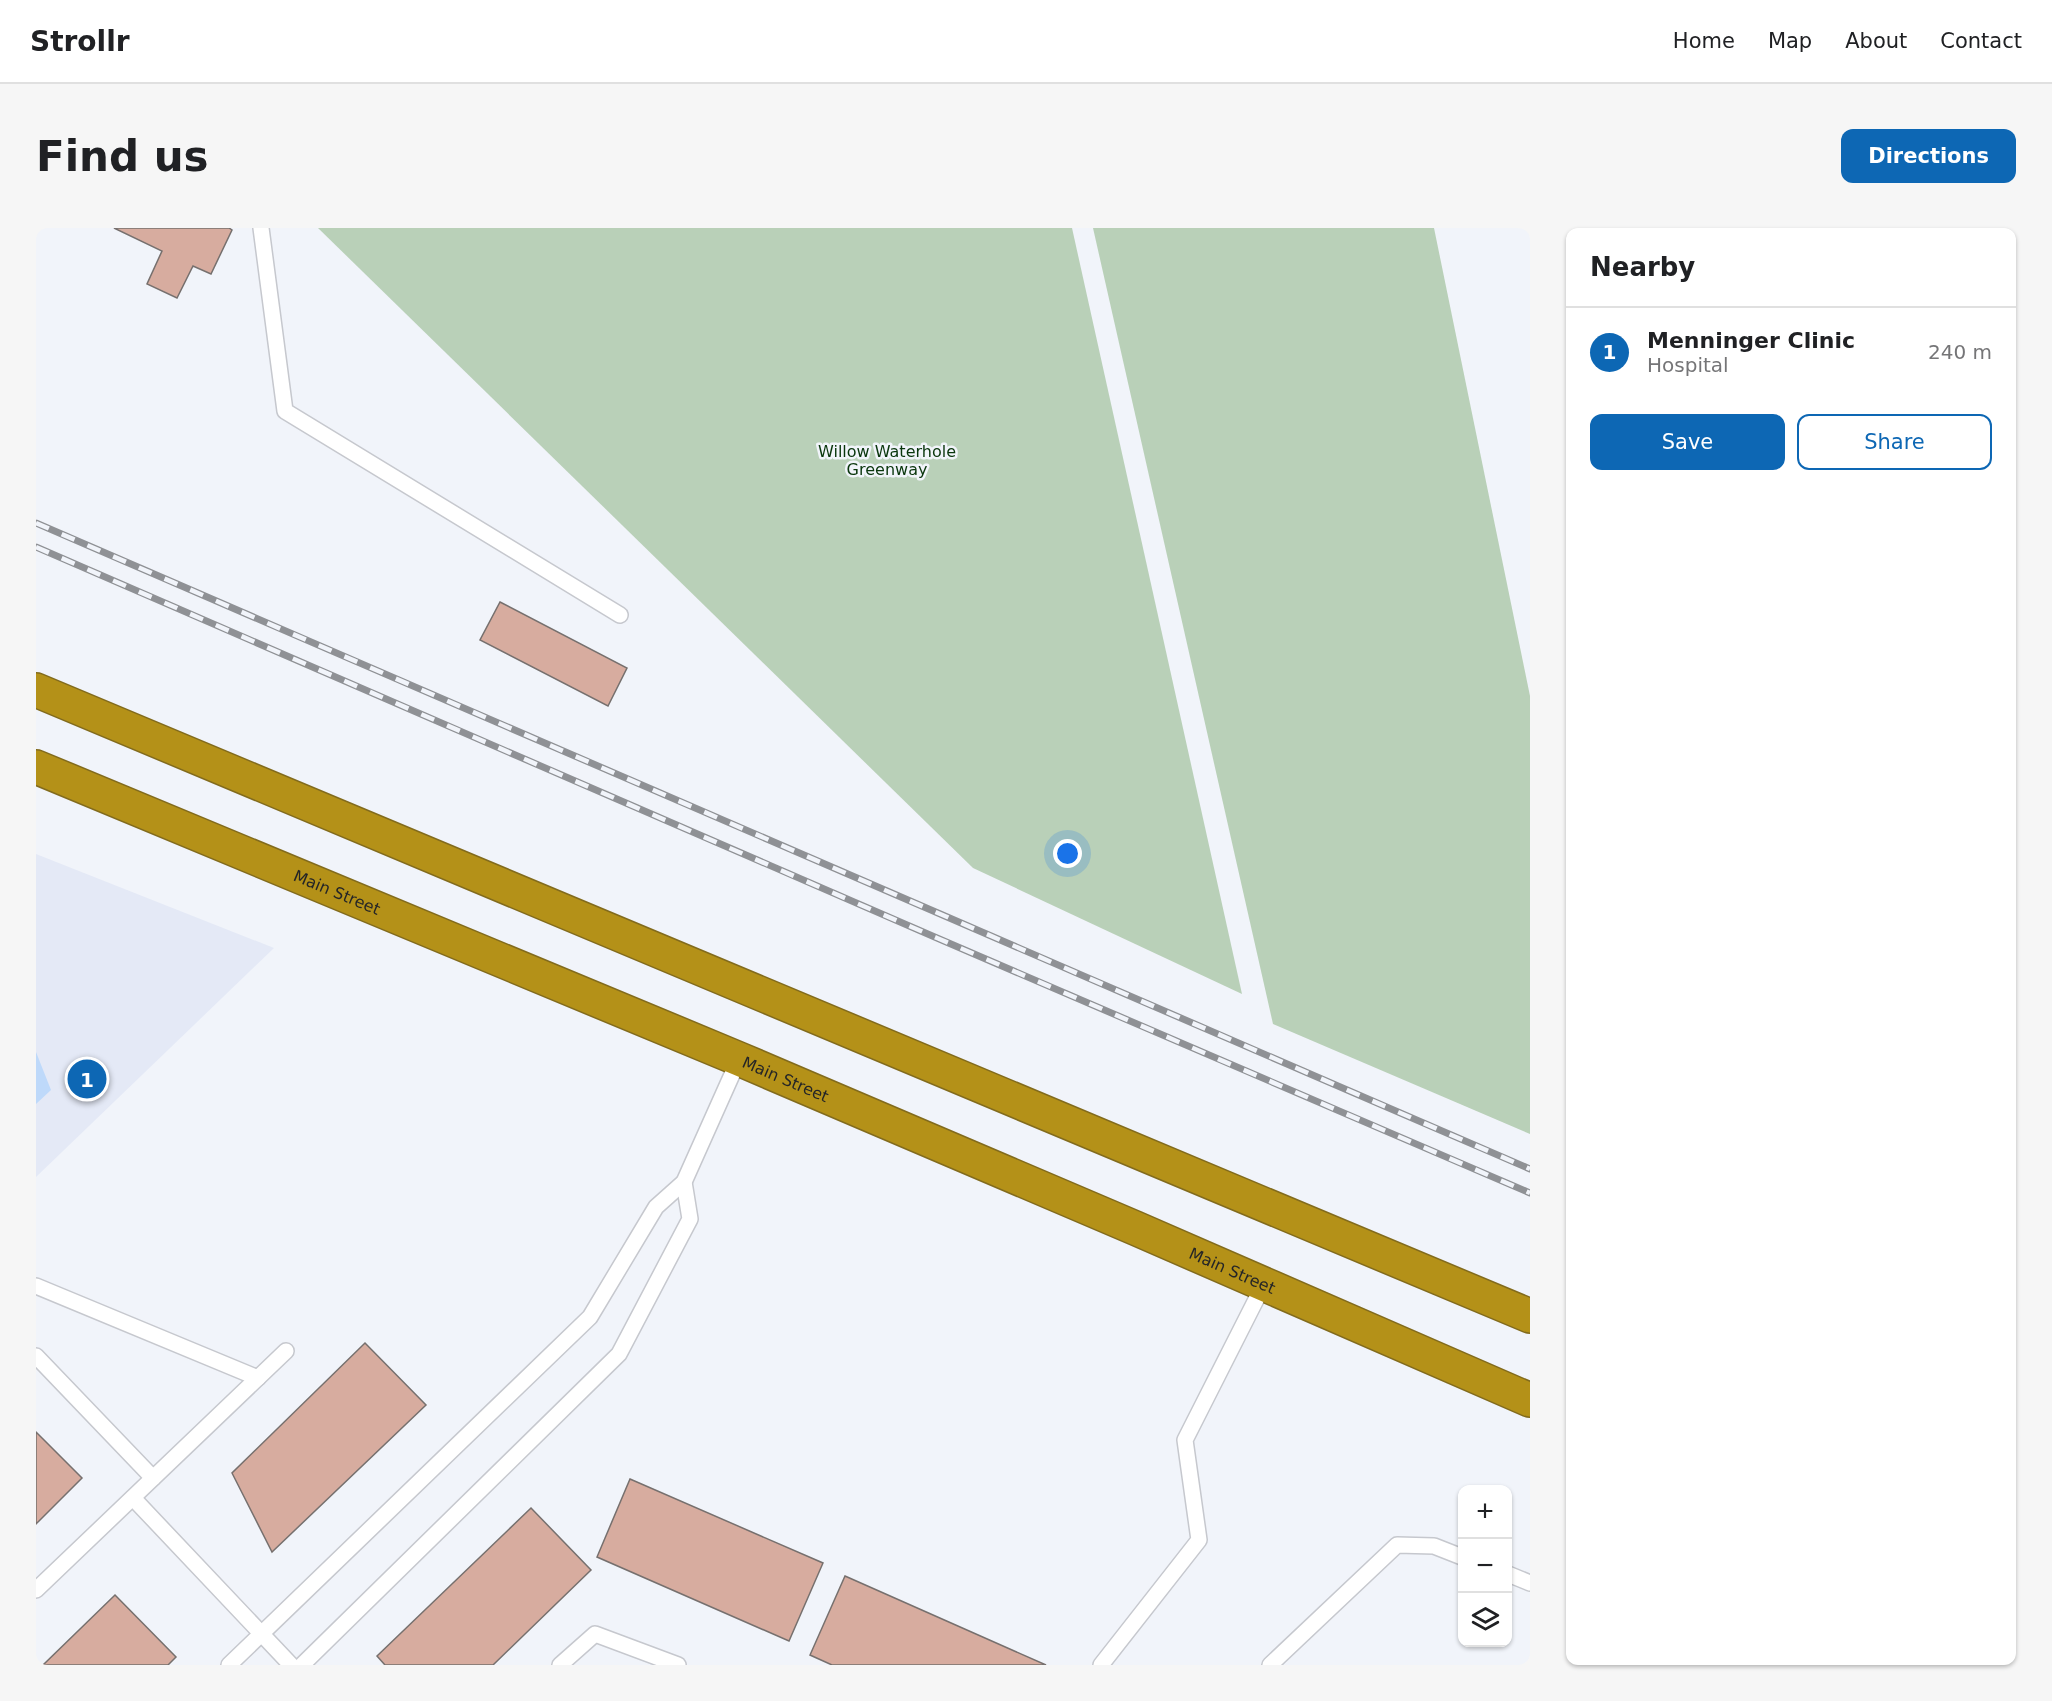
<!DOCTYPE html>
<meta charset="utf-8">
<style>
:root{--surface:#fff;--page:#f6f6f6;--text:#202124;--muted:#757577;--line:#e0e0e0;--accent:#0d67b4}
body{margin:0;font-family:"DejaVu Sans",sans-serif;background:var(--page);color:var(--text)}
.controls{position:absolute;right:18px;bottom:18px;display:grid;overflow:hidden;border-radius:12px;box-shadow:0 2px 4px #0004}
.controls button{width:54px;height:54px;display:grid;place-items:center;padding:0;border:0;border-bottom:2px solid var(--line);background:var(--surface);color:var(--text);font:30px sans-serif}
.you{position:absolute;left:1032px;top:626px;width:21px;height:21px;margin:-15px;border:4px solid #fff;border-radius:50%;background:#1a73e8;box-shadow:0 0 0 9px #1a73e833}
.badge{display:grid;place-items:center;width:39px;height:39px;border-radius:50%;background:var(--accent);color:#fff;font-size:20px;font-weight:700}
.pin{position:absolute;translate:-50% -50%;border:3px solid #fff;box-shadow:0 2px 6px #0006}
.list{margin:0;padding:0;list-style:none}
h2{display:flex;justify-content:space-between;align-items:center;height:78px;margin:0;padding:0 24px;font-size:26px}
h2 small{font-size:20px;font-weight:400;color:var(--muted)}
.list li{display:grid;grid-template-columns:39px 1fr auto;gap:18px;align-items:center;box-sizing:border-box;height:90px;padding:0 24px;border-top:2px solid var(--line)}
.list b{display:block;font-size:22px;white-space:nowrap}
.list p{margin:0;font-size:20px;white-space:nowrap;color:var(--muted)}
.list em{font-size:20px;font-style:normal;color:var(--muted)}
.actions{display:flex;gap:12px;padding:18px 24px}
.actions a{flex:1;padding:14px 0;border:2px solid var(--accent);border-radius:12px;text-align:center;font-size:21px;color:var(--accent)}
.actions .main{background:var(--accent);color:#fff}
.icon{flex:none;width:33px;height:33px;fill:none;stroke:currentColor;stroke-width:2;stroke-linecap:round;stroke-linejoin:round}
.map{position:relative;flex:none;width:1494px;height:1437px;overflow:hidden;border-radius:12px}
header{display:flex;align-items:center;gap:36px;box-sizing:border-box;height:84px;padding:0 30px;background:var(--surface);border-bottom:2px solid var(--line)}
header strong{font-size:28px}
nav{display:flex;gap:33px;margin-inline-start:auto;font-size:21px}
.intro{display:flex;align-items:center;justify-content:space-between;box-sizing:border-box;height:144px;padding:0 36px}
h1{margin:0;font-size:42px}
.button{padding:15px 27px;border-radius:12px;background:var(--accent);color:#fff;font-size:21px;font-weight:700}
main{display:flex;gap:36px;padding:0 36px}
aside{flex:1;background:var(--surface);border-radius:12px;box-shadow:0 2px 4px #0004}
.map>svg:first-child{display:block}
.built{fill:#e4e9f6}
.green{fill:#b9d0b8}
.water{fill:#bed9fa}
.building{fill:#d7ac9f;stroke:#76706e;stroke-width:1.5}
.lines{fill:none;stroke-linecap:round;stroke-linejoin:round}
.lane-casing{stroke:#c6c8ce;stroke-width:18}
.highway-casing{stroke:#826b1d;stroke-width:36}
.lane{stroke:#fff;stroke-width:15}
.highway{stroke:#b49118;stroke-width:33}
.rail-casing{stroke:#8f9195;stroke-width:7}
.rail{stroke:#f1f4fa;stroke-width:4.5;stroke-dasharray:14;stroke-linecap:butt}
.labels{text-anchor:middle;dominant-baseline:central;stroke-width:5;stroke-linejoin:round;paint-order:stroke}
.park-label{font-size:16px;fill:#09360c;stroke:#f1f4fa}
.street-label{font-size:16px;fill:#242527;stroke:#f1f4fa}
</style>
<header>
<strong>Strollr</strong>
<nav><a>Home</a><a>Map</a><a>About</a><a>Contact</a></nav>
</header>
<div class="intro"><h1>Find us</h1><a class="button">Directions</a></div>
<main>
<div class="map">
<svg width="1494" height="1437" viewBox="0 0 1494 1437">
<rect width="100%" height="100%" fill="#f1f4fa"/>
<polygon class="built" points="0,626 238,720 0,949"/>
<g class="green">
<polygon points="282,0 1036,0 1206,766 937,640"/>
<polygon points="1057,0 1398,0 1494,468 1494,906 1237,796"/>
</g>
<polygon class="water" points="0,824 15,862 0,876"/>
<g class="building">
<polygon points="78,0 193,0 196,2 175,46 157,38 141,70 111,56 126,23"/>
<polygon points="464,374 591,440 572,478 444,412"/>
<polygon points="329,1115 390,1177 236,1324 196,1245"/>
<polygon points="0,1204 46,1250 0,1296"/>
<polygon points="594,1251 787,1335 753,1413 561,1329"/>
<polygon points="495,1280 555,1342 457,1437 349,1437 341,1428"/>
<polygon points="809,1348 1010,1437 796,1437 774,1427"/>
<polygon points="79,1367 140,1429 132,1437 7,1437"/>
</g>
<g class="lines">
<defs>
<g id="lane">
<polyline points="225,0 249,183 584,387"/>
<polyline points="0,1058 222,1150"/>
<polyline points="0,1128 117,1250"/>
<polyline points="97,1270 255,1437"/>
<polyline points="1472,1346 1494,1355"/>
<polyline points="0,1362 250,1123"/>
<polyline points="193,1437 554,1089 620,979 648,954 703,831"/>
<polyline points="266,1437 583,1126 654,991 648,954"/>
<polyline points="524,1437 559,1406 642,1437"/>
<polyline points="1065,1437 1163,1312 1149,1212 1228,1056"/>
<polyline points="1234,1437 1361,1317 1398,1318 1426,1329"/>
</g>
<g id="highway">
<polyline points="0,462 1494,1088"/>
<path id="s1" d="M 0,539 L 703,831 L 1099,1000 L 1494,1172"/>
</g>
</defs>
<use href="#lane" class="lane-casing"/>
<use href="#highway" class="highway-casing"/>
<use href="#lane" class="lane"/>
<use href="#highway" class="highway"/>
<defs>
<g id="rail">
<polyline points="0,295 1494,941"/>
<polyline points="0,319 901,710 1494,965"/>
</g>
</defs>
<use href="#rail" class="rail-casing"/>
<use href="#rail" class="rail"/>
</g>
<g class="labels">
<g class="park-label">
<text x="851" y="223">Willow Waterhole<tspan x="851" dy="18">Greenway</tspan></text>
</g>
<g class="street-label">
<text stroke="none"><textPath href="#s1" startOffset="326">Main Street</textPath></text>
<text stroke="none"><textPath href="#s1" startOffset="812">Main Street</textPath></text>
<text stroke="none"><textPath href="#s1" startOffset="1298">Main Street</textPath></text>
</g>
</g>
</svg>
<div class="controls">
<button>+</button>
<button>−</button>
<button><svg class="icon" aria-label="layers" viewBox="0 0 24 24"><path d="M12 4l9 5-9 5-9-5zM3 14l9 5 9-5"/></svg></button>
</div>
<div class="you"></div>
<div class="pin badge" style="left:51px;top:851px">1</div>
</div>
<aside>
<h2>Nearby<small></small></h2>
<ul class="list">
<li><span class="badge">1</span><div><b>Menninger Clinic</b><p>Hospital</p></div><em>240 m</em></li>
</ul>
<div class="actions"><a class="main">Save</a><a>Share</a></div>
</aside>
</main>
